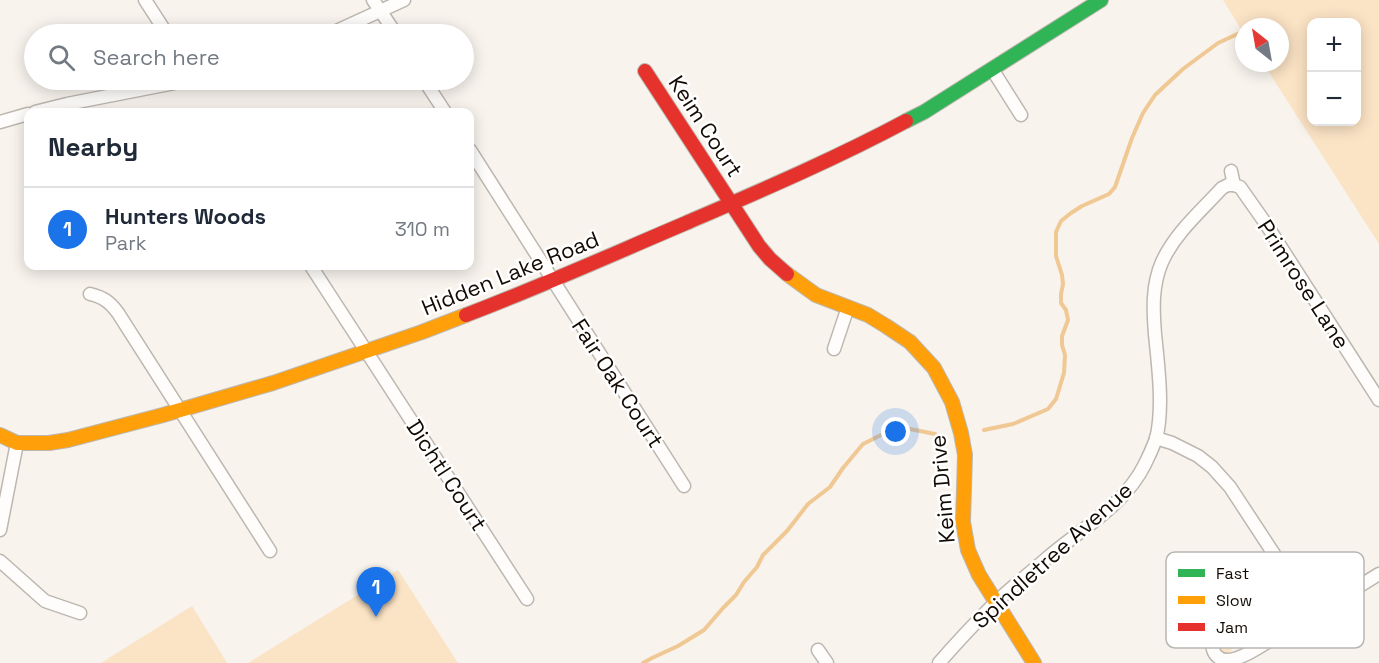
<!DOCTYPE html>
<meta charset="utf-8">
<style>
:root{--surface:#fff;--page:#f6f6f7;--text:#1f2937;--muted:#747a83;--line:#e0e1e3;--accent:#1a73e8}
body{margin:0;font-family:"Space Grotesk",sans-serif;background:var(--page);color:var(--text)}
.controls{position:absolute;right:18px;top:18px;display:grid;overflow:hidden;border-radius:12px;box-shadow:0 3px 15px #0003}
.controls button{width:54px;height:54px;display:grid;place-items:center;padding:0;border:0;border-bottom:2px solid var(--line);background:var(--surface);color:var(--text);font:30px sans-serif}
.compass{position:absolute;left:1235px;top:18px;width:54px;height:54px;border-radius:50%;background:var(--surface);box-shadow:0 3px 15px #0003;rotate:329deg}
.you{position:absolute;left:896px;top:432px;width:21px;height:21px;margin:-15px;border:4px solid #fff;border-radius:50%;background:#1a73e8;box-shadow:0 0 0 9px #1a73e833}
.badge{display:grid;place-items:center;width:39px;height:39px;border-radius:50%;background:var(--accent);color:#fff;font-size:20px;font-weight:700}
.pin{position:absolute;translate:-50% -50px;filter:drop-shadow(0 2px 3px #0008)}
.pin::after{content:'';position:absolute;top:32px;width:21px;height:18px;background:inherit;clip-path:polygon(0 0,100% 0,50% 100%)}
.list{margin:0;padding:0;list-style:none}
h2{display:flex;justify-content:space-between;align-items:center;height:78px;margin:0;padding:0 24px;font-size:26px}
h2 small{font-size:20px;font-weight:400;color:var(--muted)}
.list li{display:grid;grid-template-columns:39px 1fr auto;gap:18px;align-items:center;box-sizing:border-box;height:84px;padding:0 24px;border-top:2px solid var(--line)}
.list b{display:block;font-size:22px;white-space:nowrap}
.list p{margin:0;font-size:20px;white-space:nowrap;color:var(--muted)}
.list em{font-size:20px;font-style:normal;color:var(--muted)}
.icon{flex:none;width:33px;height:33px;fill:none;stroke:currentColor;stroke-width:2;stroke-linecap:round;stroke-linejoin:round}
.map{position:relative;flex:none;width:1379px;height:663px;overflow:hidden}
.search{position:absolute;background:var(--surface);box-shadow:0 3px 15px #0003;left:24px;top:24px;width:450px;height:66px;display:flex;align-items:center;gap:15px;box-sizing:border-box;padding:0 21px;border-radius:33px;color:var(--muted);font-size:22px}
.panel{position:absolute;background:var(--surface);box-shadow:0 3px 15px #0003;left:24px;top:108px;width:450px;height:162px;border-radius:12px}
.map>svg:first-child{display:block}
.green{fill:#fbe3c5;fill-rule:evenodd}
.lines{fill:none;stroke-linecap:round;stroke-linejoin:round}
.stream{stroke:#f0c893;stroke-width:4}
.street-casing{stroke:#bdb7af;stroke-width:15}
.fast-casing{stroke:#bdb7af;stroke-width:16}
.slow-casing{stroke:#bdb7af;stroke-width:16}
.jam-casing{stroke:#bdb7af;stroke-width:16}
.street{stroke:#fefdfc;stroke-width:12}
.fast{stroke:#30b455;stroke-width:14}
.slow{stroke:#ff9f0a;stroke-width:14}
.jam{stroke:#e5322d;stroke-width:14}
.labels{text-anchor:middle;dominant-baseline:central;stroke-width:5;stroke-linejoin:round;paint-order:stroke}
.street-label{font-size:22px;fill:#130b03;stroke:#fff}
.key{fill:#fff;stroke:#b8b6b3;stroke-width:1.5}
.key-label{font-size:16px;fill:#130b03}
</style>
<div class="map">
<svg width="1379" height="663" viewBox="0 0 1379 663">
<rect width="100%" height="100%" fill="#f8f3ed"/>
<g class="green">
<path d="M 1223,0 L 1379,0 L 1379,244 L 1263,63 L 1280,63 L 1280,27 L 1244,27 L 1244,34 ZM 1312,22 L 1356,22 L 1356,122 L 1312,122 Z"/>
<polygon points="398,570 458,663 248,663"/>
<polygon points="192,606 227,663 101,663"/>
<circle cx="1225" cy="646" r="8"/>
</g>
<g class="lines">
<g class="stream">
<polyline points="984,430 1013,424 1048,409 1056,399 1064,373 1065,355 1062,345 1062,336 1068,320 1066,310 1061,303 1061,294 1063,284 1062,275 1056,256 1056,232 1061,221 1071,213 1082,206 1109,194 1115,187 1132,138 1143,113 1155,95 1183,69 1218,43 1244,31"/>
<polyline points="643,663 652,658 678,646 704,630 723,608 736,595 744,582 757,567 763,555 787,531 808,504 830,487 843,468 863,444 881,435 895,429 905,428 935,434"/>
</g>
<defs>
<g id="street">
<polyline points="145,0 167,34"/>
<polyline points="373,0 396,34"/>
<polyline points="330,34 404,0"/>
<polyline points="992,69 1021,115"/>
<polyline points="424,80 445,112"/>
<polyline points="35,112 67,104 190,80"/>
<polyline points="0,122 28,114"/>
<polyline points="470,150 684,486"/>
<polyline points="1231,171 1234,185"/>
<polyline points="1234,185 1240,187 1266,224 1379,400"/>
<polyline points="311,266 527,599"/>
<path d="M 90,294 C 103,297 110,302 118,313 L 270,551"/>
<polyline points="834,349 848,307"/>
<polyline points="1156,438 1172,443 1198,456 1212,467 1230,487 1314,615"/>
<polyline points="0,530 17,443"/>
<polyline points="0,561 45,601 80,613"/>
<path d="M 1257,648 C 1247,640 1235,627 1221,632 C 1206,639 1212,661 1228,660 C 1243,659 1264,644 1277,636 C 1312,616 1345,595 1379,574"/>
<polyline points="818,650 827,663"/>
<path d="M 939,663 C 957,642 976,622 995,603 C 1012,587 1030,573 1047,558 C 1081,529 1125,505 1145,464 C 1149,456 1153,447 1156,439 C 1164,408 1158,365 1155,334 C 1153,309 1152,285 1162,262 C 1175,233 1201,211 1222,188 L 1228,185 L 1234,185"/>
</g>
<polyline id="fast" points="906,121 924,112 1101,0"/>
<g id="slow">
<polyline points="787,274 816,295 868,315 886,326 910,342 934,368 952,402 961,433 965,455 963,522 968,550 979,575 1034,663"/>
<polyline points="0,435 17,443 49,443 68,440 163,415 273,383 422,332 466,315"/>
</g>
<g id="jam">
<polyline points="645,71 759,246 770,259 787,274"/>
<path d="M 466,315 C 540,287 613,254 686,223 C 760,191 835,159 906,121"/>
</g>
</defs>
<use href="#street" class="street-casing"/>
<use href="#fast" class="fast-casing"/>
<use href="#slow" class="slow-casing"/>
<use href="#jam" class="jam-casing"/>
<use href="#street" class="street"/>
<use href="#fast" class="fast"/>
<use href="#slow" class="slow"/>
<use href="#jam" class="jam"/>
</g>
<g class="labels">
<g class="street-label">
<text transform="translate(706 126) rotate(57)">Keim Court</text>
<text transform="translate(510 273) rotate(-22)">Hidden Lake Road</text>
<text transform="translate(1304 284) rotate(57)">Primrose Lane</text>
<text transform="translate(618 383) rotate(57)">Fair Oak Court</text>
<text transform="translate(447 475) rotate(57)">Dichtl Court</text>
<text transform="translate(942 489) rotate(-95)">Keim Drive</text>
<text transform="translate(1052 555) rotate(-42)">Spindletree Avenue</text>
</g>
</g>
<rect x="1166" y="552" width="198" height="96" rx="9" class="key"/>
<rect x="1178" y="569" width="27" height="8" fill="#30b455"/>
<rect x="1178" y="596" width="27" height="8" fill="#ff9f0a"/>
<rect x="1178" y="623" width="27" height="8" fill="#e5322d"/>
<g class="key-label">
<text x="1216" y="579">Fast</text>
<text x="1216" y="606">Slow</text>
<text x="1216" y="633">Jam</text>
</g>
</svg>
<div class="controls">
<button>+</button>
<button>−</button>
</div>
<svg class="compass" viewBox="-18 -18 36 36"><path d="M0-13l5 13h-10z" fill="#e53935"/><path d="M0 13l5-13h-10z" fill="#747a83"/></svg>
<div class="you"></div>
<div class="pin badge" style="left:376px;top:617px">1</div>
<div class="search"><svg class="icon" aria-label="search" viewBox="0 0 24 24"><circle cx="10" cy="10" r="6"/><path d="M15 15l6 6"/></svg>Search here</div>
<section class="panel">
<h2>Nearby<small></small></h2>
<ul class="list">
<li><span class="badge">1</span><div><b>Hunters Woods</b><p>Park</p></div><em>310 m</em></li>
</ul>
</section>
</div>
